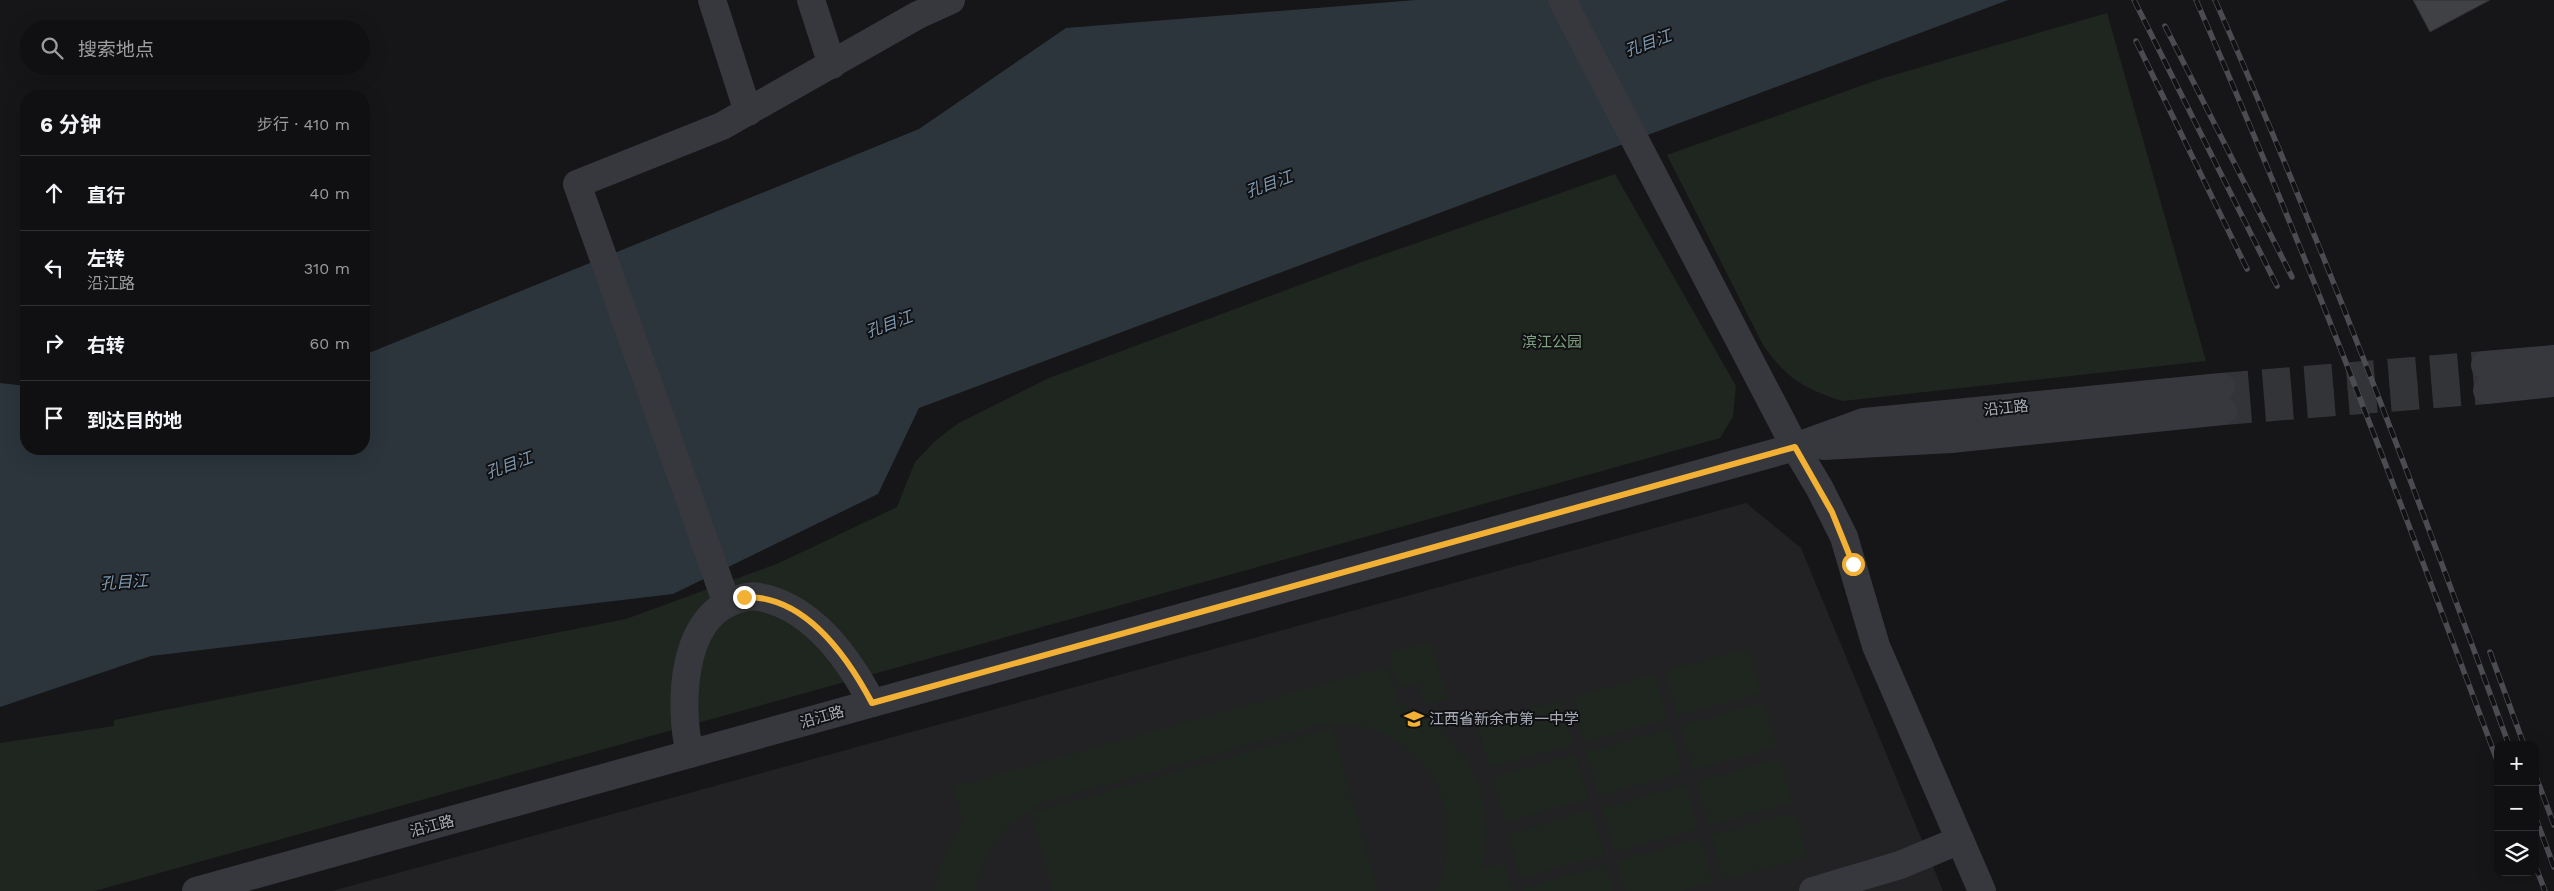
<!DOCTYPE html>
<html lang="zh">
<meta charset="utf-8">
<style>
:root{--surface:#101012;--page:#19191b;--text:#f1f3f6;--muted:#9c9d9f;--line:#303032}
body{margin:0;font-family:"Work Sans","Noto Sans SC",sans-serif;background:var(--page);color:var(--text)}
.controls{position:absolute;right:15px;bottom:15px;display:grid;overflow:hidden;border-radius:10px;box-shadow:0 5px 20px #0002}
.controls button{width:45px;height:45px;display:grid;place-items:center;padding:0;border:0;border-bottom:1px solid var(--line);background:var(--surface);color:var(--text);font:25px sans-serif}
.stop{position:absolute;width:15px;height:15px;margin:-11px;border:4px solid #f2b134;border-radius:50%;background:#fff}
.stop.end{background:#f2b134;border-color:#fff;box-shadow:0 1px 5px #0008}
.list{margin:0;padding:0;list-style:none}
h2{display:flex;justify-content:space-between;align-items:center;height:65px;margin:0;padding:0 20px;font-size:21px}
h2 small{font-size:16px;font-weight:400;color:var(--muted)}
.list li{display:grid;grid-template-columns:32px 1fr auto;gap:15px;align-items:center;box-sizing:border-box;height:75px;padding:0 20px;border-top:1px solid var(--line)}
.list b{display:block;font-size:19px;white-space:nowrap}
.list p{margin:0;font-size:16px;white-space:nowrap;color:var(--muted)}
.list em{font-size:16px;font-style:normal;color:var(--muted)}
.icon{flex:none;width:28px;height:28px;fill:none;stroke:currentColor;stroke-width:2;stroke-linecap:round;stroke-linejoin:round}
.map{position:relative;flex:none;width:2554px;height:891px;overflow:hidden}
.search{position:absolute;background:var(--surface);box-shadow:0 5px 20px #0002;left:20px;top:20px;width:350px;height:55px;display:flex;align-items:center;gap:12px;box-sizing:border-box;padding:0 18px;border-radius:28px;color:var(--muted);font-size:19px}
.panel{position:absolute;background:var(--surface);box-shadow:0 5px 20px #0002;left:20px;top:90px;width:350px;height:365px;border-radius:20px}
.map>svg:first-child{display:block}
.built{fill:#222225}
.green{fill:#1e261f}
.water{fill:#2c353c}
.building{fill:#404145;stroke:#303034}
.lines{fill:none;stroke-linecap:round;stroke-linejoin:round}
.minor-tunnel{stroke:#333438;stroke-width:28;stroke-dasharray:28 14;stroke-linecap:butt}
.minor{stroke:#37383d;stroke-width:28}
.rail-casing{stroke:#4a4c52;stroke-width:5.5}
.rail{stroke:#111113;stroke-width:4;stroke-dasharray:11;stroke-linecap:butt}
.route{stroke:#f2b134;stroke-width:6}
.labels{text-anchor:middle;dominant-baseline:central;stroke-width:4;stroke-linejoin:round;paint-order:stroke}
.park-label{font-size:15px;fill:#7fa381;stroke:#111113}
.street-label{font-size:15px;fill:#a8adb8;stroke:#111113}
.poi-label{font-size:15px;fill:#a8adb8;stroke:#111113;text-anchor:start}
.water-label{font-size:16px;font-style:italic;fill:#7f9bb3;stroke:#111113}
</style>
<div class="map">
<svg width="2554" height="891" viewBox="0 0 2554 891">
<rect width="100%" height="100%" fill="#161618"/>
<polygon class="built" points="1746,503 1801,548 1943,891 332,891"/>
<g class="green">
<path d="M 2107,13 L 2206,361 L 1843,401 C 1804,389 1786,378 1763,345 L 1667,155 L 1880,79 Z"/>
<polygon points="1615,174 1736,386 1733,417 1720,438 95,891 0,891 0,743 114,726 114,720 626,619 779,563 897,507 915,462 935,441 957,424 1049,378 1359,263"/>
<polygon points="1431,641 1447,699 1425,705 1418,683 1398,688 1388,653"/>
<polygon points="1749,648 1761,693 1678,716 1665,671"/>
<path d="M 1388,666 L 1398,703 C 1467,736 1498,793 1482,869 L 1505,863 L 1513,891 L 1435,891 C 1444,876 1447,857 1448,839 C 1451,786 1412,737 1359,726 C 1345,723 1331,725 1317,726 L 1044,802 C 1007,821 983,850 975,891 L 936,891 C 938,865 948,844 963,822 L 953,787 Z"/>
<polygon points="1655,674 1667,719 1584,742 1572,697"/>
<polygon points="1561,700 1573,745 1489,768 1477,724"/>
<polygon points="1764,702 1777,747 1693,770 1680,726"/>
<polygon points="1332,728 1378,891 1053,891 1031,813"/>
<polygon points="1670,728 1683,773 1599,796 1586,752"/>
<polygon points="1576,754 1588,799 1505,822 1492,777"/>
<polygon points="1780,758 1792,803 1709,826 1696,782"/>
<polygon points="1686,784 1698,829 1615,852 1602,808"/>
<polygon points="1591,810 1604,855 1520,878 1508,834"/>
<polygon points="1795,812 1807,857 1723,880 1711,835"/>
<polygon points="1701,838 1713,883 1683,891 1625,891 1617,861"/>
<polygon points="1606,864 1614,891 1524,891 1523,888"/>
</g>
<polygon class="water" points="1416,0 2008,0 919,408 878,494 673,594 151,656 0,707 0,383 26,386 26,449 364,449 364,355 919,129 1066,28"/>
<polygon class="building" points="2413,0 2490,0 2430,32"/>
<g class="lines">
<g class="minor-tunnel">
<polyline points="2221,387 2485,365"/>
<polyline points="2223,411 2487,390"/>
</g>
<g class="minor">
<polyline points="712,0 748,112"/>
<polyline points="811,0 832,65"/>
<polyline points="1562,0 1795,447 1820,489 1844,537 1876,646 1982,891"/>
<polyline points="2485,365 2554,359"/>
<polyline points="2487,390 2554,383"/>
<polyline points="1824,446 1951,439 2223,411"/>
<polyline points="727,604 577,184 722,126 918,15 951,0"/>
<path d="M 690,754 C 679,709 680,621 733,601 C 742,598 750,595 759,597 C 813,607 849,659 872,703"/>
<polyline points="196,891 1795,447 1864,422 2221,387"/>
<polyline points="1813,891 1900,865 1960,840"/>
</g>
<defs>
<g id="rail">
<polyline points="2134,0 2277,286"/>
<path d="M 2196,0 C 2306,251 2403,507 2498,763"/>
<path d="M 2215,0 C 2323,244 2417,495 2509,745"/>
<polyline points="2165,26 2292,277"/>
<polyline points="2136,41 2247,269"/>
<polyline points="2490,652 2524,745"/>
<polyline points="2535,774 2554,825"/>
<polyline points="2535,816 2554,867"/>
<polyline points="2535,865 2545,891"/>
</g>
</defs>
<use href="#rail" class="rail-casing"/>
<use href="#rail" class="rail"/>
</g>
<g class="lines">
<path class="route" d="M 744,597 C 805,595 847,656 872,703 L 1795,447 L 1832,512 L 1853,564"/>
</g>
<defs>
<symbol id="school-bare" viewBox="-9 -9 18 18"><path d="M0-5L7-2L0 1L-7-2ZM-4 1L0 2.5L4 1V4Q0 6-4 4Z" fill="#f2b134" stroke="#111113" stroke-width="2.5" paint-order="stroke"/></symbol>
</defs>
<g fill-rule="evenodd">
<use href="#school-bare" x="1400" y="705" width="28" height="28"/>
</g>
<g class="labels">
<g class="park-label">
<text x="1552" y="342">滨江公园</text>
</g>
<g class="street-label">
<text transform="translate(2006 408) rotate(-6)">沿江路</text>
<text transform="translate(822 717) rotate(-16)">沿江路</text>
<text transform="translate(432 826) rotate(-15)">沿江路</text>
</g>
<g class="poi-label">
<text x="1429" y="719">江西省新余市第一中学</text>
</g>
<g class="water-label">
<text transform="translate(1648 43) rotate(-20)">孔目江</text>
<text transform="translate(1269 184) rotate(-20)">孔目江</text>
<text transform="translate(889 324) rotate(-20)">孔目江</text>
<text transform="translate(509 465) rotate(-20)">孔目江</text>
<text transform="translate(124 582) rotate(-4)">孔目江</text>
</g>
</g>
</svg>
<div class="controls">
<button>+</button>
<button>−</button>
<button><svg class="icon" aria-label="layers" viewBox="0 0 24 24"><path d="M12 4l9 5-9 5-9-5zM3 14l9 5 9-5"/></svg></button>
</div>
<div class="stop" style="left:1853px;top:564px"></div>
<div class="stop end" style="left:744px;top:597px"></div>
<div class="search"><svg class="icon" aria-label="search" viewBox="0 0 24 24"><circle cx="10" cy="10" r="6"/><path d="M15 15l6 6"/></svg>搜索地点</div>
<section class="panel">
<h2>6 分钟<small>步行 · 410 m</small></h2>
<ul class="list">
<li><svg class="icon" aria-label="ahead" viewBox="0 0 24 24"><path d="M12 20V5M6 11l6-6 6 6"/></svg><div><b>直行</b></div><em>40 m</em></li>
<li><svg class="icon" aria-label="left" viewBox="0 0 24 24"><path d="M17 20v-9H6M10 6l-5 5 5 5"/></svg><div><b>左转</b><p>沿江路</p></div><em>310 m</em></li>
<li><svg class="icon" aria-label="right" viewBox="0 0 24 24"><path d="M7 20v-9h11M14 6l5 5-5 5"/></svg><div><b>右转</b></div><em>60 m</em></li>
<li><svg class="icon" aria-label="arrive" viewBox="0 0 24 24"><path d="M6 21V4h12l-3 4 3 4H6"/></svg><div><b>到达目的地</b></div></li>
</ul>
</section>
</div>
